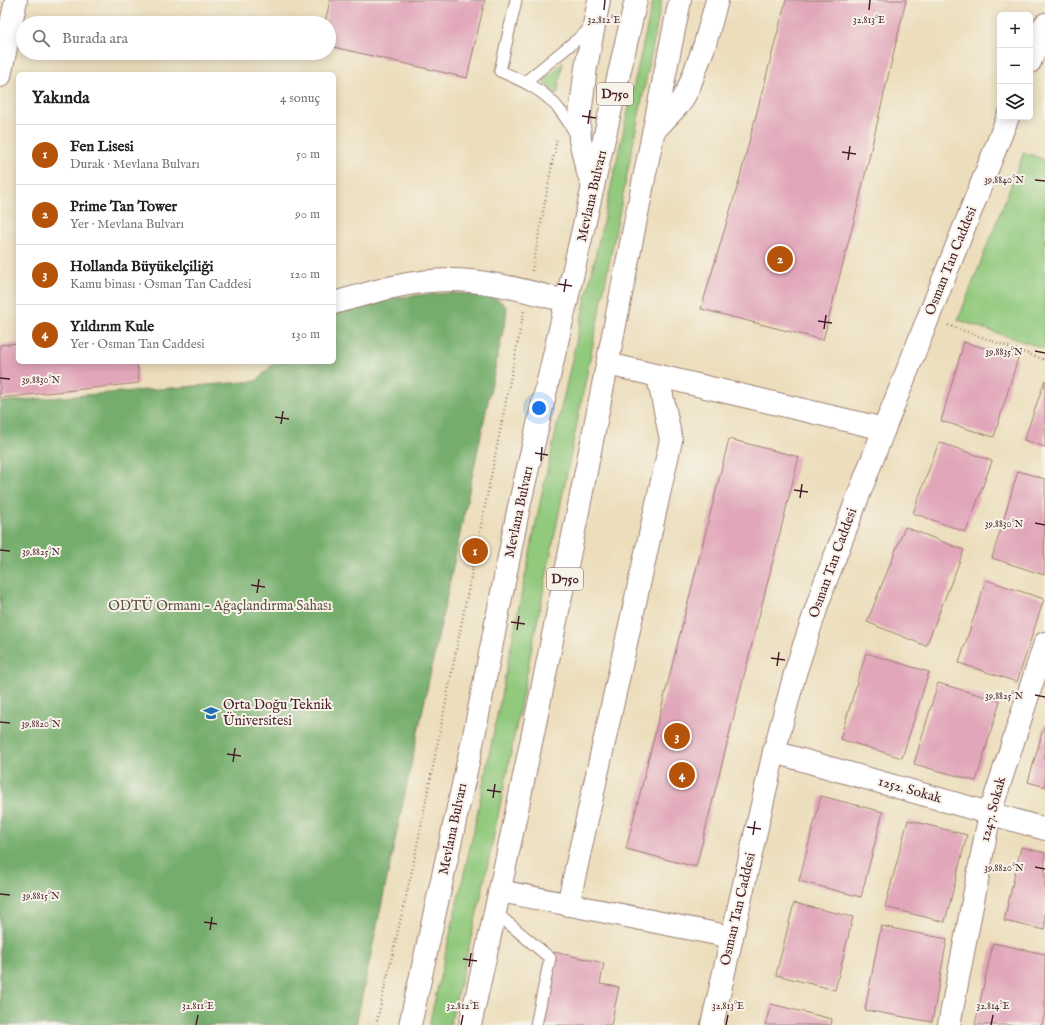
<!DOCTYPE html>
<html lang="tr">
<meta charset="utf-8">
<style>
:root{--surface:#fff;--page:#f6f6f6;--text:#222;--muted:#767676;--line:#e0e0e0;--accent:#b45309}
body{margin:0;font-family:"IM FELL English",serif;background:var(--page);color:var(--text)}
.controls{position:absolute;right:12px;top:12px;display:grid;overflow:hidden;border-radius:6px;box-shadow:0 2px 10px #0003}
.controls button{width:36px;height:36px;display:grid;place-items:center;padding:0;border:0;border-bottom:1px solid var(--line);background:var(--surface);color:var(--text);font:20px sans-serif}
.you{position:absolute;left:539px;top:408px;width:14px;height:14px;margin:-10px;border:3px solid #fff;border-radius:50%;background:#1a73e8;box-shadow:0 0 0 6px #1a73e833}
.badge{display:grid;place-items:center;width:26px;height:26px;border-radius:50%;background:var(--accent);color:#fff;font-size:13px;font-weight:700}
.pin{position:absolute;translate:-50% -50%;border:2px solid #fff;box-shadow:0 1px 4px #0006}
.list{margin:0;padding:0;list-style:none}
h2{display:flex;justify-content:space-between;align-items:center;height:52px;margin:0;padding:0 16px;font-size:17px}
h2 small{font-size:13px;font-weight:400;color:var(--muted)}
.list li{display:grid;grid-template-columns:26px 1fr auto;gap:12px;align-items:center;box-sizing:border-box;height:60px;padding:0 16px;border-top:1px solid var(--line)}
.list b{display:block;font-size:15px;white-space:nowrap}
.list p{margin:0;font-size:13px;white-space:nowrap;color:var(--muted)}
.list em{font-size:13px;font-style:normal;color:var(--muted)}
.icon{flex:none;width:22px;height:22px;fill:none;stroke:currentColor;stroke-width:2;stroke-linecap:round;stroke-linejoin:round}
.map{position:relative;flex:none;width:1045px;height:1025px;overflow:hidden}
.search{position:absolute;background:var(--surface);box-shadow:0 2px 10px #0003;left:16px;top:16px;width:320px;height:44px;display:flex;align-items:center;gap:10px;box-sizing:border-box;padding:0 14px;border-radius:22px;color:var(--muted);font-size:15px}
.panel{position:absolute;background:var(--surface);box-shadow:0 2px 10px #0003;left:16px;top:72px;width:320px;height:292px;border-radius:6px}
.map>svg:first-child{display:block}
.green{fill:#91c97d;stroke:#6e7454}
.forest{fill:#74ad6c;stroke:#5f664c}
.building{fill:#e1a6b9}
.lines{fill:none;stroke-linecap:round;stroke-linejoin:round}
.lane-casing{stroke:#9b7e74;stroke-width:13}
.street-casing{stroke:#9b7e74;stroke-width:24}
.secondary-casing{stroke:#9b7e74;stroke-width:24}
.highway-casing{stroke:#9b7e74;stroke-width:24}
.path{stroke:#9b7e74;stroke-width:2.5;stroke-dasharray:1 3;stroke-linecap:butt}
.lane{stroke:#fff;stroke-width:11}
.street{stroke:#fff;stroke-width:22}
.secondary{stroke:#fff;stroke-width:22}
.highway{stroke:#fff;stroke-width:22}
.ticks{fill:none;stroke:#4a1f2b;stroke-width:1.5}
.labels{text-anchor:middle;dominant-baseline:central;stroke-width:4;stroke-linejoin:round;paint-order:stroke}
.shield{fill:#f7f3e8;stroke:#7e5f64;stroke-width:1}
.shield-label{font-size:13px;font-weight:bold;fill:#4a1f2b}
.street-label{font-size:14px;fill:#4a1f2b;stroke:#f7f3e8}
.park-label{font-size:14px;fill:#5f5244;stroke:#f7f3e8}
.poi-label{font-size:14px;fill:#4a1f2b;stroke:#f7f3e8;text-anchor:start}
.ticks-label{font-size:10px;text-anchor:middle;fill:#4a1f2b;stroke:#f7f3e8;stroke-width:4;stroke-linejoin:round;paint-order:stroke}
</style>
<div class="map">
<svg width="1045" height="1025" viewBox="0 0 1045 1025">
<rect width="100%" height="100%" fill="#f7f3e8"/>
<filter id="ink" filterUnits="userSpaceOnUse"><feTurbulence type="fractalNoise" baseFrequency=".025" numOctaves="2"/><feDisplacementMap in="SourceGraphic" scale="8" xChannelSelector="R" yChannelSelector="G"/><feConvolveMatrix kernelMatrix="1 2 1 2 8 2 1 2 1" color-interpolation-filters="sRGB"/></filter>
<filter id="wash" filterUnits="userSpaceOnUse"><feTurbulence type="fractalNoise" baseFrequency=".012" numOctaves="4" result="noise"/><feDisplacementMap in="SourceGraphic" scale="16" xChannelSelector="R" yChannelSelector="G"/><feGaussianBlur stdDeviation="0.9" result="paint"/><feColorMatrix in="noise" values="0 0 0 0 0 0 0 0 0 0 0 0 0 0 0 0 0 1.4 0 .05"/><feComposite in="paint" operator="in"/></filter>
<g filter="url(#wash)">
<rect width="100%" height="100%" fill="#ecdebc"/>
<g class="green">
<polygon points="653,0 662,0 507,772 482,892 450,1025 429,1025 473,834 542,493"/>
<polygon points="563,62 557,95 543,82"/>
<polygon points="1024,152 1045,160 1045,349 958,320"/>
</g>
<path class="forest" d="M 455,293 C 472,295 495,293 507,307 L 506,317 L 356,1025 L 0,1025 L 0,402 L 256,381 L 275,362 L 334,362 L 334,313 L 386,299 L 419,295 Z"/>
<g id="blocks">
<g class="building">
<polygon points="330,0 485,0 467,78 329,46 329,23 325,23"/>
<polygon points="786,0 906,0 857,209 823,340 701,309 739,181"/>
<polygon points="964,342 1018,358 994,437 941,421"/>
<polygon points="18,343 18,362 137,362 139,383 0,398 0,345"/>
<polygon points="1045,380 1045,447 1024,440"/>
<polygon points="729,439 799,457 696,867 626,849"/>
<polygon points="939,442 992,461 966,532 913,513"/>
<polygon points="1018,471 1045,479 1044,575 992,558"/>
<polygon points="905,527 964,550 926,646 867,622"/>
<polygon points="986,580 1044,599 1017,682 959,663"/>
<polygon points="866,653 929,672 902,758 840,739"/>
<polygon points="938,683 1000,701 976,781 914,764"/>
<polygon points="1045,723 1045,787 1028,782"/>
<polygon points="821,796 883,812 861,897 799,881"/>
<polygon points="908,820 967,835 945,922 885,907"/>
<polygon points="1021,847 1045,853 1045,930 1004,921"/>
<polygon points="794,903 853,917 835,990 776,975"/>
<polygon points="881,926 947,939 932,1022 865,1010"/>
<polygon points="993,943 1045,954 1045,1011 1042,1025 975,1025"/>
<polygon points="554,952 604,963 600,984 619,987 611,1025 539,1025"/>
<polygon points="771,1004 832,1019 831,1025 765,1025"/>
</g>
</g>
</g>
<g filter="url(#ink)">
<use href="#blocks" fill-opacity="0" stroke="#9b7e74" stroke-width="1"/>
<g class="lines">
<defs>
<g id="lane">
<path d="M 516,0 L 500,71 C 521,80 544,90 558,108 C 565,116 570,125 576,134"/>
<polyline points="525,82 591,28"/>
<polyline points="495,912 550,958 536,1025"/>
</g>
<g id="street">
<polyline points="0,76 16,0"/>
<path d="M 334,303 C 372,292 410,280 450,280 C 490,280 529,292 567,301"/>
<polyline points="608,364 884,429"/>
<polyline points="774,752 1045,829"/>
<polyline points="500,891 732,937"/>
<polyline points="568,905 671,440 658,376"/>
<polyline points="949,1025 990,813 1045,643"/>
</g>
<g id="secondary">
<polyline points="1030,62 1045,24"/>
<polyline points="712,1025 774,752 796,670 823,588 884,429 1008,117"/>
</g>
<g id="highway">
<polyline points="653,132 681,102 689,87 705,44 717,0"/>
<polyline points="593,187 586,166 580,140 579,123 586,67 599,0"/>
<polyline points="410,1025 474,735 518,511 636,0"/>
<path d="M 470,1025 C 547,685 610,342 680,0"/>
</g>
</defs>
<use href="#lane" class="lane-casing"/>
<use href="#street" class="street-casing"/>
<use href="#secondary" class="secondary-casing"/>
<use href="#highway" class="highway-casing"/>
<g class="path">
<polyline points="532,271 557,138"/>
<polyline points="948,325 1045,360"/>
<polyline points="376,1025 413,866 524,311"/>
</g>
<use href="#lane" class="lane"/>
<use href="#street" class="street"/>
<use href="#secondary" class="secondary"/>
<use href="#highway" class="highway"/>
</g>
</g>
<path class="ticks" d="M 604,10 L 605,0M 869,10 L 870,0M 582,116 L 596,118M 588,124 L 590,110M 842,152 L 856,154M 848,160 L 850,146M 1035,180 L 1045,181M 558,284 L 572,286M 564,292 L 566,279M 818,321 L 832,323M 824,329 L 826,315M 1035,351 L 1045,353M 0,378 L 10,379M 275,417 L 289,419M 281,424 L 283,411M 535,453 L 548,455M 541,461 L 542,447M 794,490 L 808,492M 800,498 L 802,484M 1035,523 L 1045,525M 0,550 L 10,551M 251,585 L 265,587M 257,593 L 259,579M 511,622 L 525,624M 517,630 L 519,616M 771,658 L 785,660M 777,666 L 779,652M 1035,695 L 1045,697M 0,722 L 10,723M 227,754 L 241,756M 233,762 L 235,748M 487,790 L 501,792M 493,798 L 495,784M 747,827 L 761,829M 753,835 L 755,821M 1035,867 L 1045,869M 0,894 L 10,895M 204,922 L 217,924M 210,930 L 212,917M 463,959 L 477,961M 469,967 L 471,953M 196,1025 L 198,1015M 461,1025 L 463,1015M 726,1025 L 728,1015M 991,1025 L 993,1015"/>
<defs>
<symbol id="university-bare" viewBox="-9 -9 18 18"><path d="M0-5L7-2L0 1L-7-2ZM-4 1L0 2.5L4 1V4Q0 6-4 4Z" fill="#1f6fb2" stroke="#f7f3e8" stroke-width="2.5" paint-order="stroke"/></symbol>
</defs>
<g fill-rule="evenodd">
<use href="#university-bare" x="200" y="702" width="22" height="22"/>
</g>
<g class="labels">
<g class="shield">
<rect x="597" y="83" width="36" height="22" rx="3"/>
<rect x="547" y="568" width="36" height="22" rx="3"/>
</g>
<g class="shield-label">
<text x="615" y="94">D750</text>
<text x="565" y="579">D750</text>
</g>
<g class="street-label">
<text transform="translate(592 196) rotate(-77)">Mevlana Bulvarı</text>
<text transform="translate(951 261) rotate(-68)">Osman Tan Caddesi</text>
<text transform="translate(519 512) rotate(-78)">Mevlana Bulvarı</text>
<text transform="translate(833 563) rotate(-70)">Osman Tan Caddesi</text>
<text transform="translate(910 790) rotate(16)">1252. Sokak</text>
<text transform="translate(993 809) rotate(-75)">1247. Sokak</text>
<text transform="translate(453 829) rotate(-78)">Mevlana Bulvarı</text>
<text transform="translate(738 909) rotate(-77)">Osman Tan Caddesi</text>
</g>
<g class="park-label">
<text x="220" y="606">ODTÜ Ormanı - Ağaçlandırma Sahası</text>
</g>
<g class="poi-label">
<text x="223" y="705">Orta Doğu Teknik<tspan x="223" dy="16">Üniversitesi</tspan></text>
</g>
</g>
<g class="ticks-label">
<text x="604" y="23">32.812°E</text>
<text x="869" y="23">32.813°E</text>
<text x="1004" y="183">39.8840°N</text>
<text x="1004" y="355">39.8835°N</text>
<text x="41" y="383">39.8830°N</text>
<text x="1004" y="527">39.8830°N</text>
<text x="41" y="555">39.8825°N</text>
<text x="1004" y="699">39.8825°N</text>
<text x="41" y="727">39.8820°N</text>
<text x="1004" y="871">39.8820°N</text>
<text x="41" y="899">39.8815°N</text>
<text x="198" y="1009">32.811°E</text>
<text x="463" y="1009">32.812°E</text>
<text x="728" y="1009">32.813°E</text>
<text x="993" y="1009">32.814°E</text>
</g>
</svg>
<div class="controls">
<button>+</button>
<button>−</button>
<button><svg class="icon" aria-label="layers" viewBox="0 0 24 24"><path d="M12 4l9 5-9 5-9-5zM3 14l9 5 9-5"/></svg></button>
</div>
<div class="you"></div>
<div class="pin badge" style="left:475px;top:551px">1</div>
<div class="pin badge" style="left:780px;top:259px">2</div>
<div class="pin badge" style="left:677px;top:736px">3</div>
<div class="pin badge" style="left:682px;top:775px">4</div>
<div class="search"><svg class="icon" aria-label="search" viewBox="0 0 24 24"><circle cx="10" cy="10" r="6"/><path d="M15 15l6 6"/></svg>Burada ara</div>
<section class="panel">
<h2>Yakında<small>4 sonuç</small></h2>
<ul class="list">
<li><span class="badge">1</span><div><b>Fen Lisesi</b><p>Durak · Mevlana Bulvarı</p></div><em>50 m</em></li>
<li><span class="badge">2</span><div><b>Prime Tan Tower</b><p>Yer · Mevlana Bulvarı</p></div><em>90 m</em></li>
<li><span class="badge">3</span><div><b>Hollanda Büyükelçiliği</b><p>Kamu binası · Osman Tan Caddesi</p></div><em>120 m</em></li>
<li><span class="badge">4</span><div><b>Yıldırım Kule</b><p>Yer · Osman Tan Caddesi</p></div><em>130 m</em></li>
</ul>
</section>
</div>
